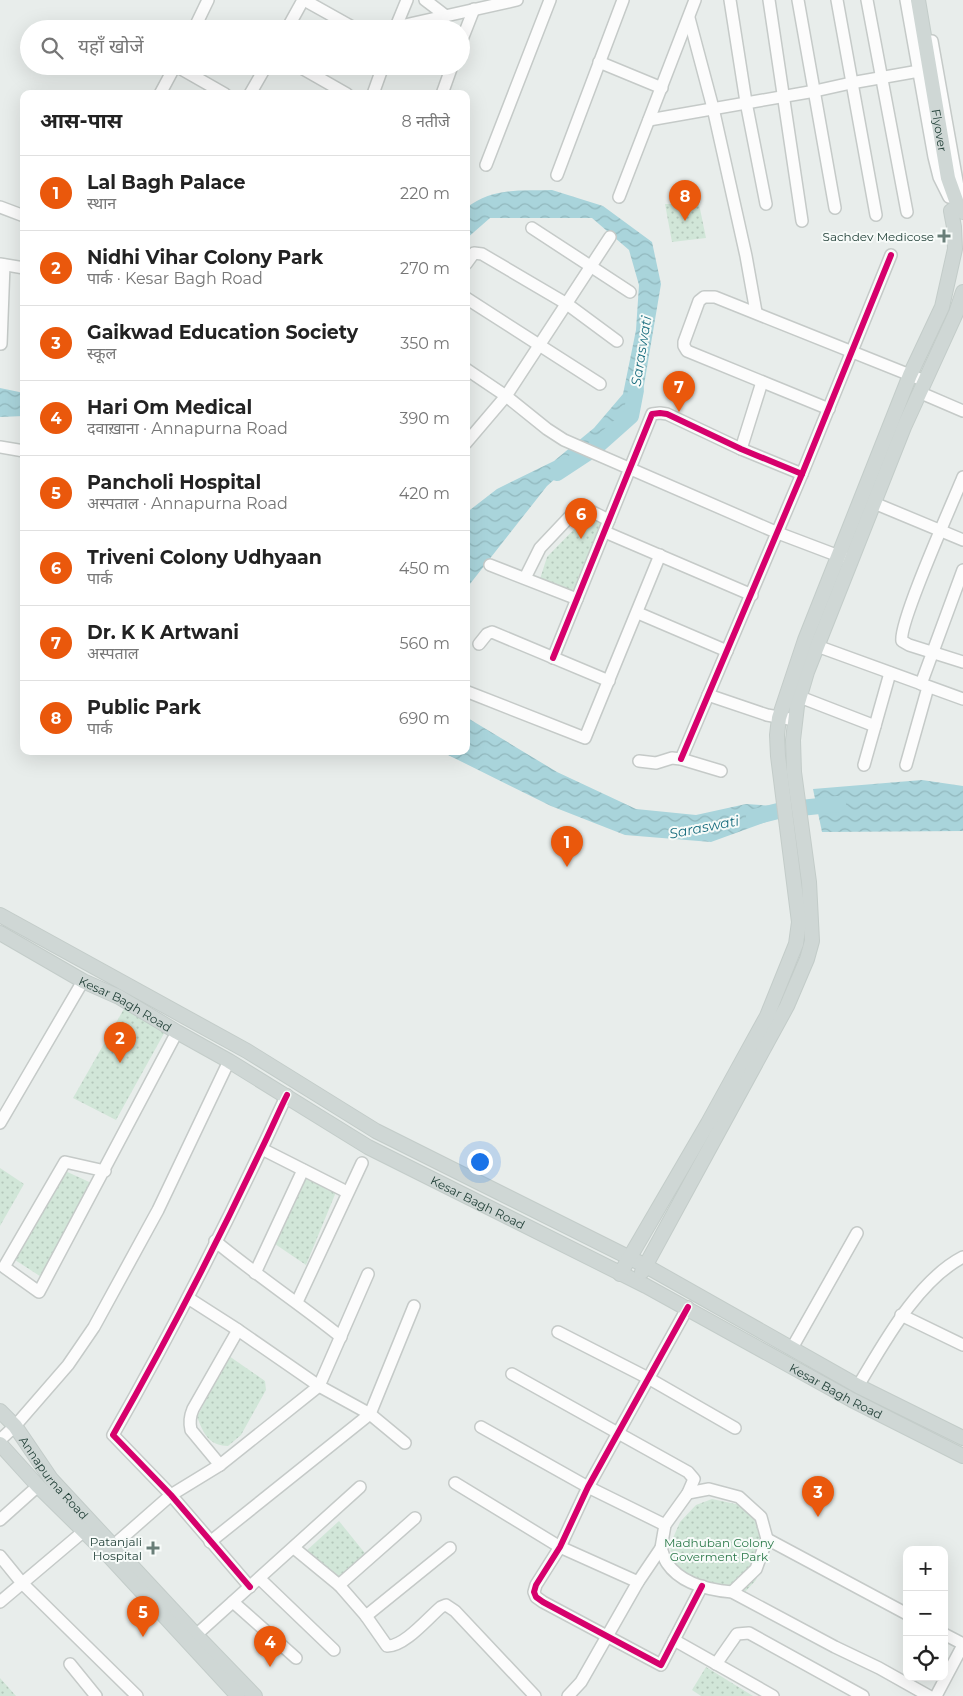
<!DOCTYPE html>
<html lang="hi">
<meta charset="utf-8">
<style>
:root{--surface:#fff;--page:#f2f2f2;--text:#222;--muted:#767676;--line:#e0e0e0;--accent:#ea580c}
body{margin:0;font-family:Montserrat,"Noto Sans Devanagari",sans-serif;background:var(--page);color:var(--text)}
.controls{position:absolute;right:15px;bottom:15px;display:grid;overflow:hidden;border-radius:10px;box-shadow:0 5px 20px #0002}
.controls button{width:45px;height:45px;display:grid;place-items:center;padding:0;border:0;border-bottom:1px solid var(--line);background:var(--surface);color:var(--text);font:25px sans-serif}
.you{position:absolute;left:479px;top:1161px;width:18px;height:18px;margin:-12px;border:4px solid #fff;border-radius:50%;background:#1a73e8;box-shadow:0 0 0 8px #1a73e833}
.badge{display:grid;place-items:center;width:32px;height:32px;border-radius:50%;background:var(--accent);color:#fff;font-size:16px;font-weight:700}
.pin{position:absolute;translate:-50% -41px;filter:drop-shadow(0 1px 2px #0008)}
.pin::after{content:'';position:absolute;top:26px;width:18px;height:15px;background:inherit;clip-path:polygon(0 0,100% 0,50% 100%)}
.list{margin:0;padding:0;list-style:none}
h2{display:flex;justify-content:space-between;align-items:center;height:65px;margin:0;padding:0 20px;font-size:21px}
h2 small{font-size:16px;font-weight:400;color:var(--muted)}
.list li{display:grid;grid-template-columns:32px 1fr auto;gap:15px;align-items:center;box-sizing:border-box;height:75px;padding:0 20px;border-top:1px solid var(--line)}
.list b{display:block;font-size:19px;white-space:nowrap}
.list p{margin:0;font-size:16px;white-space:nowrap;color:var(--muted)}
.list em{font-size:16px;font-style:normal;color:var(--muted)}
.icon{flex:none;width:28px;height:28px;fill:none;stroke:currentColor;stroke-width:2;stroke-linecap:round;stroke-linejoin:round}
.map{position:relative;flex:none;width:963px;height:1696px;overflow:hidden}
.search{position:absolute;background:var(--surface);box-shadow:0 5px 20px #0002;left:20px;top:20px;width:450px;height:55px;display:flex;align-items:center;gap:12px;box-sizing:border-box;padding:0 18px;border-radius:28px;color:var(--muted);font-size:19px}
.panel{position:absolute;background:var(--surface);box-shadow:0 5px 20px #0002;left:20px;top:90px;width:450px;height:665px;border-radius:10px}
.map>svg:first-child{display:block}
.grass{fill:url(#grass-dots)}
.water{fill:url(#water-waves)}
.lines{fill:none;stroke-linecap:round;stroke-linejoin:round}
.river{stroke:#a9d4db;stroke-width:16}
.minor-casing{stroke:#c5cac8;stroke-width:14}
.major-casing{stroke:#c3ccc9;stroke-width:16}
.minor{stroke:#fcfcfc;stroke-width:11}
.major{stroke:#cfd7d5;stroke-width:14}
.cycleway-casing{stroke:#f7fbf9;stroke-width:9}
.cycleway{stroke:#d6006c;stroke-width:6}
.poi-dot{fill:#697e78;stroke:#f7fbf9;stroke-width:2}
.labels{text-anchor:middle;dominant-baseline:central;stroke-width:4;stroke-linejoin:round;paint-order:stroke}
.street-label{font-size:12px;fill:#24423a;stroke:#f7fbf9}
.poi-label{font-size:12px;fill:#24423a;stroke:#f7fbf9;text-anchor:end}
.park-label{font-size:12px;fill:#2d7a4b;stroke:#f7fbf9}
.water-label{font-size:14px;font-style:italic;fill:#1c6f80;stroke:#f7fbf9}
</style>
<div class="map">
<svg width="963" height="1696" viewBox="0 0 963 1696">
<defs>
<pattern id="grass-dots" width="8" height="8" patternUnits="userSpaceOnUse" patternTransform="scale(1.25)"><rect width="8" height="8" fill="#d1e6d8"/><path d="M2 2h.1M6 6h.1" fill="none" stroke="#b3c6ba" stroke-width="1.8" stroke-linecap="round"/></pattern>
<pattern id="water-waves" width="16" height="10" patternUnits="userSpaceOnUse" patternTransform="scale(1.25)"><rect width="16" height="10" fill="#a9d4db"/><path d="M0 5q4-4 8 0t8 0" fill="none" stroke="#91b7bd"/></pattern>
</defs>
<rect width="100%" height="100%" fill="#e8edeb"/>
<g class="grass">
<polygon points="665,204 699,204 706,238 672,242"/>
<polygon points="589,514 604,522 577,588 569,591 540,579 547,557"/>
<polygon points="125,1007 167,1028 116,1120 73,1098"/>
<polygon points="0,1168 24,1184 0,1226"/>
<polygon points="63,1170 98,1186 46,1280 12,1258"/>
<polygon points="304,1173 336,1192 306,1265 275,1244 276,1232"/>
<path d="M 229,1356 L 265,1381 L 266,1390 L 241,1435 L 228,1446 C 208,1445 204,1434 197,1417 Z"/>
<polygon points="712,1499 745,1506 755,1518 764,1532 767,1544 756,1580 745,1592 733,1598 709,1593 672,1562 670,1545 680,1522 696,1505"/>
<polygon points="339,1521 368,1557 342,1581 305,1552"/>
<polygon points="706,1667 753,1696 701,1696 692,1690"/>
<polygon points="0,1678 16,1696 0,1696"/>
</g>
<g class="water">
<path d="M 552,190 L 603,206 L 652,242 L 661,284 L 641,403 L 547,486 L 466,589 L 466,513 L 497,489 L 554,461 L 594,428 L 623,394 L 636,330 L 639,285 L 629,250 L 592,218 L 490,218 L 466,239 L 466,208 C 493,187 520,191 552,190 Z"/>
<polygon points="0,388 24,393 24,416 0,417"/>
<polygon points="466,717 557,772 636,809 696,815 746,804 774,806 774,819 711,842 625,835 551,806 440,751 466,751"/>
<polygon points="922,780 963,786 963,831 822,832 813,789"/>
</g>
<g class="lines">
<g class="river">
<polyline points="557,473 595,448 631,416 636,390"/>
<polyline points="754,817 782,810 838,804"/>
</g>
<defs>
<g id="minor">
<polyline points="304,0 356,29"/>
<polyline points="425,0 446,16"/>
<polyline points="730,0 746,102 766,204"/>
<polyline points="769,0 802,221"/>
<polyline points="798,0 835,208"/>
<polyline points="837,0 876,215"/>
<polyline points="867,0 907,212"/>
<polyline points="906,0 934,157 939,177 949,197"/>
<polyline points="689,18 713,108 746,256 756,312"/>
<polyline points="396,27 517,0"/>
<polyline points="194,29 208,0"/>
<polyline points="287,29 303,0"/>
<polyline points="395,29 407,0"/>
<polyline points="932,41 960,198"/>
<polyline points="461,42 474,9"/>
<polyline points="599,62 662,88"/>
<polyline points="176,66 225,94"/>
<polyline points="298,66 347,94"/>
<polyline points="160,94 175,66"/>
<polyline points="250,94 266,66"/>
<polyline points="373,94 383,66"/>
<polyline points="442,94 452,66"/>
<polyline points="649,120 815,91 851,83 919,71"/>
<polyline points="486,165 550,0"/>
<polyline points="557,175 623,0"/>
<polyline points="619,197 695,0"/>
<polyline points="0,207 24,216"/>
<polyline points="532,228 630,292"/>
<polyline points="0,264 24,268"/>
<polyline points="466,264 474,253 482,254 567,304 617,341"/>
<polyline points="466,298 600,384"/>
<polyline points="1,344 4,265"/>
<polyline points="466,369 506,396 547,429 564,440 778,533 844,558"/>
<polyline points="921,393 963,411"/>
<polyline points="829,409 687,351 684,346 684,342 699,301 704,297 715,297 925,381"/>
<polyline points="466,443 506,396 610,237"/>
<polyline points="0,447 24,451"/>
<polyline points="741,449 762,382"/>
<path d="M 963,477 C 953,502 898,624 902,641 L 909,645 L 963,662"/>
<polyline points="874,503 963,540"/>
<polyline points="605,532 752,595"/>
<polyline points="490,565 577,599"/>
<path d="M 525,578 L 540,548 L 575,511 C 585,505 599,516 609,520"/>
<polyline points="638,613 727,651"/>
<polyline points="479,644 487,634 492,632 609,681"/>
<polyline points="817,646 963,699"/>
<polyline points="553,658 652,414 660,413 667,414 741,449 802,474"/>
<polyline points="921,684 963,570"/>
<polyline points="468,692 585,738 660,555"/>
<polyline points="708,695 767,715 795,720"/>
<polyline points="800,697 875,726"/>
<polyline points="681,759 802,474 891,255"/>
<polyline points="639,761 656,763 672,758 681,759 721,771"/>
<polyline points="864,765 890,673"/>
<polyline points="906,765 928,687"/>
<polyline points="0,1123 83,981"/>
<polyline points="262,1149 347,1192"/>
<polyline points="105,1171 65,1162 4,1267 39,1292 177,1032"/>
<path d="M 215,1241 C 256,1275 300,1304 341,1337"/>
<polyline points="255,1273 303,1170"/>
<polyline points="188,1298 238,1330 319,1386 370,1414 405,1443"/>
<polyline points="297,1302 362,1163"/>
<polyline points="688,1307 588,1487 560,1547 536,1585 534,1592 536,1597 543,1602 661,1665 702,1586"/>
<polyline points="901,1315 963,1345"/>
<polyline points="558,1332 648,1378 735,1428"/>
<polyline points="792,1348 857,1233"/>
<polyline points="512,1374 688,1472 694,1479 688,1493 665,1525 661,1548 638,1582 581,1682 568,1696"/>
<path d="M 858,1386 C 884,1343 917,1281 963,1257"/>
<polyline points="481,1427 588,1487 665,1525"/>
<polyline points="0,1440 15,1426 68,1365 94,1327 158,1210 229,1061"/>
<path d="M 220,1465 L 191,1430 C 189,1422 190,1416 193,1409 L 238,1330"/>
<polyline points="455,1483 560,1547 638,1582"/>
<polyline points="688,1493 709,1489 739,1497 761,1517 767,1539 756,1569 732,1592"/>
<polyline points="0,1520 38,1486"/>
<polyline points="767,1539 907,1614"/>
<polyline points="210,1542 370,1414 414,1306"/>
<polyline points="114,1545 171,1495 220,1465 319,1386 368,1274"/>
<path d="M 294,1548 L 339,1585 L 366,1616 L 387,1646 C 404,1647 428,1618 441,1607 L 446,1605 L 455,1611 L 535,1696"/>
<path d="M 661,1548 C 663,1553 664,1559 667,1563 C 681,1584 708,1590 732,1592 L 835,1647 L 879,1668 L 929,1696"/>
<polyline points="0,1556 22,1583 137,1696"/>
<polyline points="260,1579 334,1650"/>
<polyline points="339,1585 415,1518"/>
<path d="M 250,1587 L 171,1495 L 113,1435 C 166,1342 215,1247 261,1150 C 270,1132 278,1113 287,1095"/>
<polyline points="0,1602 84,1531"/>
<polyline points="233,1602 296,1658"/>
<polyline points="366,1616 450,1548"/>
<polyline points="944,1634 963,1644"/>
<polyline points="196,1635 360,1487"/>
<polyline points="674,1640 773,1696"/>
<polyline points="70,1664 96,1696"/>
<polyline points="716,1664 737,1634 749,1633 863,1696"/>
<polyline points="936,1696 963,1645"/>
</g>
<g id="major">
<path id="s1" d="M 918,0 L 948,178 L 958,206 L 962,210 L 963,212"/>
<polyline points="0,915 247,1051 376,1131 646,1266 858,1386 963,1438"/>
<path id="s2" d="M 0,933 L 83,981 L 119,997 L 177,1032 L 229,1061 L 368,1147 L 646,1286 L 852,1400 L 963,1456"/>
<polyline points="642,1272 787,1006 807,959 812,941 809,882 794,772 793,740 797,706 807,672 851,561 904,427 956,313 963,292"/>
<polyline points="620,1274 708,1123 767,1016 796,944 799,922 778,756 777,735 779,718 805,640 910,375 942,307 955,249 954,227 951,211 958,206"/>
<path id="s3" d="M 0,1411 L 15,1426 L 51,1479 L 196,1635 L 255,1696"/>
<polyline points="0,1444 38,1486 108,1555 238,1696"/>
</g>
</defs>
<use href="#minor" class="minor-casing"/>
<use href="#major" class="major-casing"/>
<use href="#minor" class="minor"/>
<use href="#major" class="major"/>
<defs>
<g id="cycleway">
<polyline points="553,658 652,414 660,413 667,414 741,449 802,474"/>
<polyline points="681,759 802,474 891,255"/>
<polyline points="688,1307 588,1487 560,1547 536,1585 534,1592 536,1597 543,1602 661,1665 702,1586"/>
<path d="M 250,1587 L 171,1495 L 113,1435 C 166,1342 215,1247 261,1150 C 270,1132 278,1113 287,1095"/>
</g>
</defs>
<use href="#cycleway" class="cycleway-casing"/>
<use href="#cycleway" class="cycleway"/>
</g>
<g class="poi-dot">
<path d="M941.5 228.5h5v5h5v5h-5v5h-5v-5h-5v-5h5z"/>
<path d="M150.5 1540.5h5v5h5v5h-5v5h-5v-5h-5v-5h5z"/>
</g>
<g class="labels">
<g class="street-label">
<text stroke="none"><textPath href="#s1" startOffset="132">Flyover</textPath></text>
<text stroke="none"><textPath href="#s2" startOffset="144">Kesar Bagh Road</textPath></text>
<text stroke="none"><textPath href="#s2" startOffset="549">Kesar Bagh Road</textPath></text>
<text stroke="none"><textPath href="#s2" startOffset="954">Kesar Bagh Road</textPath></text>
<text stroke="none"><textPath href="#s3" startOffset="86">Annapurna Road</textPath></text>
</g>
<g class="poi-label">
<text x="934" y="236">Sachdev Medicose</text>
<text x="142" y="1541">Patanjali<tspan x="142" dy="14">Hospital</tspan></text>
</g>
<g class="park-label">
<text x="719" y="1542">Madhuban Colony<tspan x="719" dy="14">Goverment Park</tspan></text>
</g>
<g class="water-label">
<text transform="translate(641 351) rotate(-81)">Saraswati</text>
<text transform="translate(704 827) rotate(-11)">Saraswati</text>
</g>
</g>
</svg>
<div class="controls">
<button>+</button>
<button>−</button>
<button><svg class="icon" aria-label="locate" viewBox="0 0 24 24"><circle cx="12" cy="12" r="6"/><path d="M12 2v4M12 18v4M2 12h4M18 12h4"/></svg></button>
</div>
<div class="you"></div>
<div class="pin badge" style="left:567px;top:867px">1</div>
<div class="pin badge" style="left:120px;top:1063px">2</div>
<div class="pin badge" style="left:818px;top:1517px">3</div>
<div class="pin badge" style="left:270px;top:1667px">4</div>
<div class="pin badge" style="left:143px;top:1637px">5</div>
<div class="pin badge" style="left:581px;top:539px">6</div>
<div class="pin badge" style="left:679px;top:412px">7</div>
<div class="pin badge" style="left:685px;top:221px">8</div>
<div class="search"><svg class="icon" aria-label="search" viewBox="0 0 24 24"><circle cx="10" cy="10" r="6"/><path d="M15 15l6 6"/></svg>यहाँ खोजें</div>
<section class="panel">
<h2>आस-पास<small>8 नतीजे</small></h2>
<ul class="list">
<li><span class="badge">1</span><div><b>Lal Bagh Palace</b><p>स्थान</p></div><em>220 m</em></li>
<li><span class="badge">2</span><div><b>Nidhi Vihar Colony Park</b><p>पार्क · Kesar Bagh Road</p></div><em>270 m</em></li>
<li><span class="badge">3</span><div><b>Gaikwad Education Society</b><p>स्कूल</p></div><em>350 m</em></li>
<li><span class="badge">4</span><div><b>Hari Om Medical</b><p>दवाख़ाना · Annapurna Road</p></div><em>390 m</em></li>
<li><span class="badge">5</span><div><b>Pancholi Hospital</b><p>अस्पताल · Annapurna Road</p></div><em>420 m</em></li>
<li><span class="badge">6</span><div><b>Triveni Colony Udhyaan</b><p>पार्क</p></div><em>450 m</em></li>
<li><span class="badge">7</span><div><b>Dr. K K Artwani</b><p>अस्पताल</p></div><em>560 m</em></li>
<li><span class="badge">8</span><div><b>Public Park</b><p>पार्क</p></div><em>690 m</em></li>
</ul>
</section>
</div>
